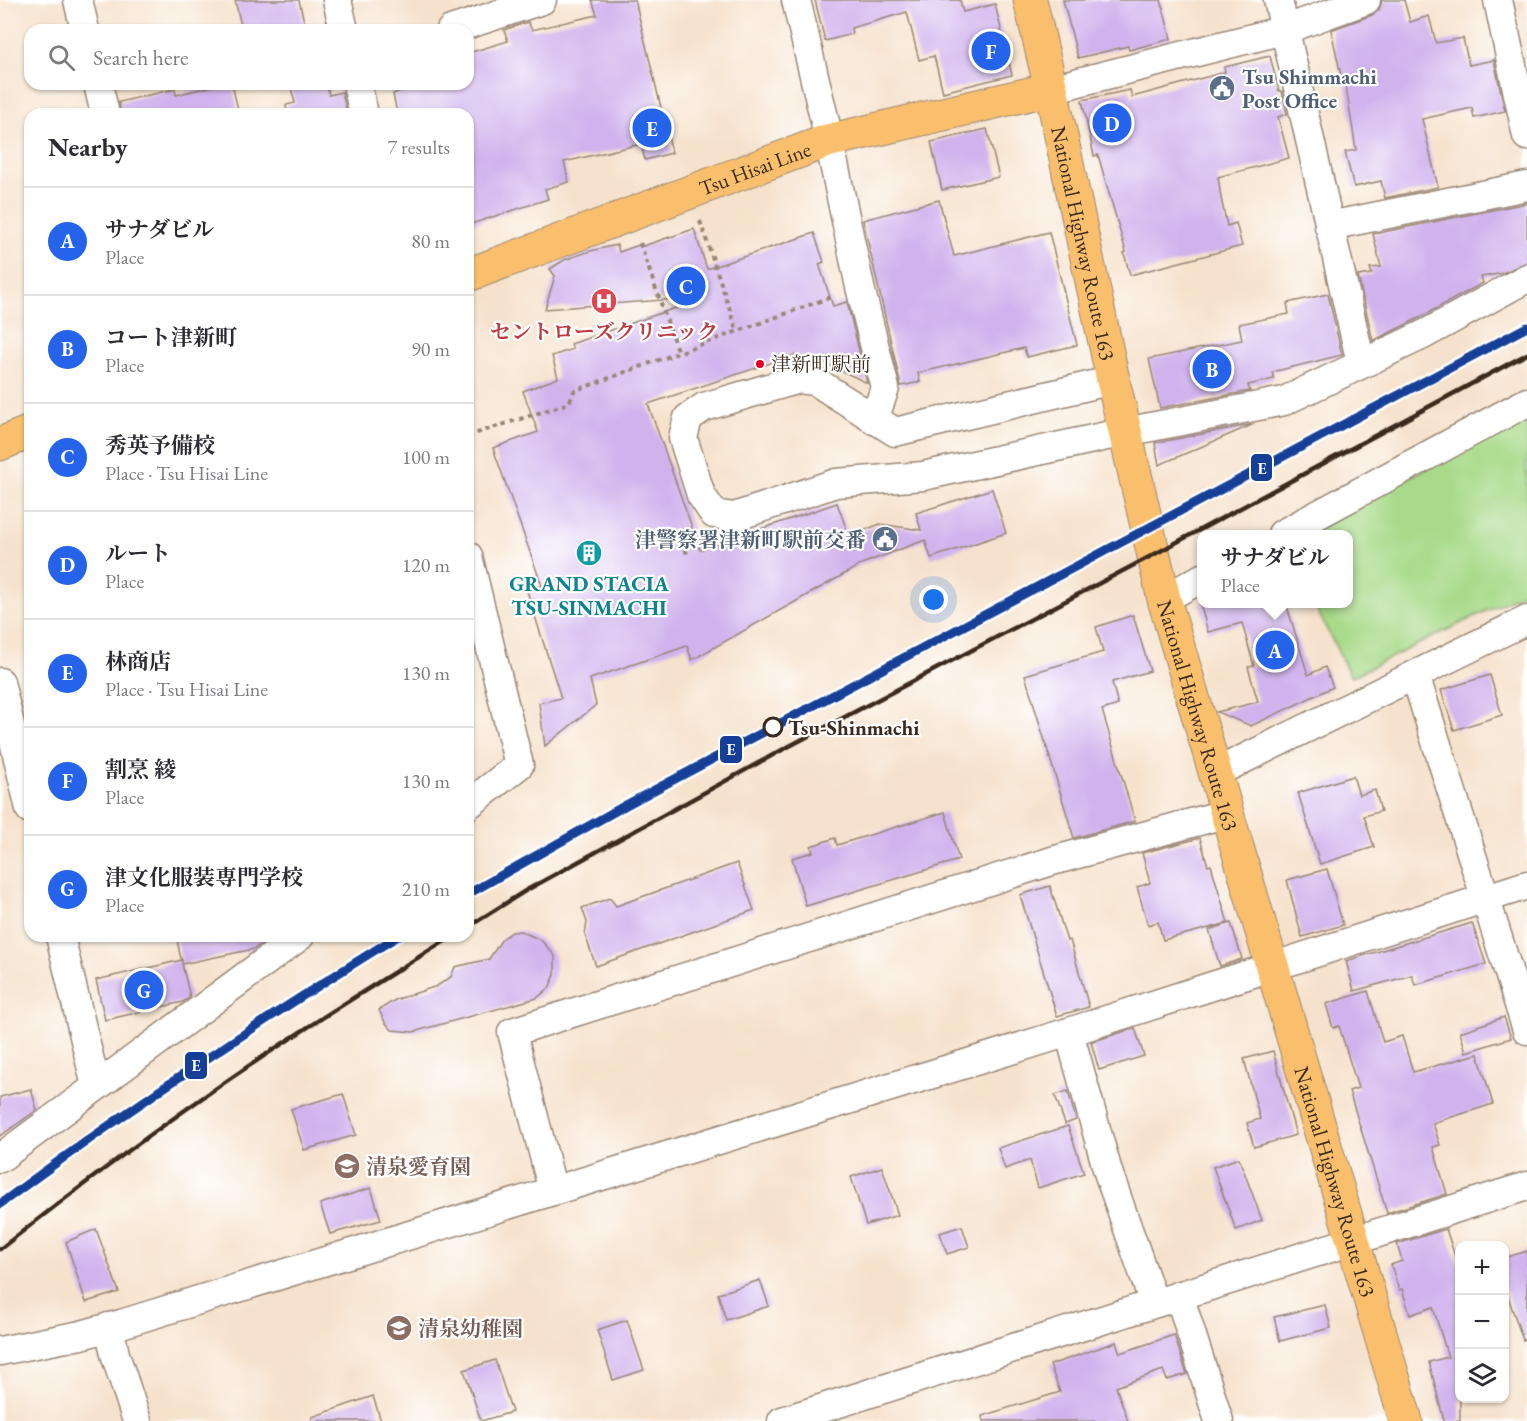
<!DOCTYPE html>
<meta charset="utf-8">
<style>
:root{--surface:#fff;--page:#f7f7f7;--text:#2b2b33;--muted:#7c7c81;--line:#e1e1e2;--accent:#2563eb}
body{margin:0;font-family:"EB Garamond","Noto Serif JP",serif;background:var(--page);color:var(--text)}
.controls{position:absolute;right:18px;bottom:18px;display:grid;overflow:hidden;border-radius:12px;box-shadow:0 2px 4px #0004}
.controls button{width:54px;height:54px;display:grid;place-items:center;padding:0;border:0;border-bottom:2px solid var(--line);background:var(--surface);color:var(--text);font:30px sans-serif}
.you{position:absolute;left:934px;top:600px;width:21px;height:21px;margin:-15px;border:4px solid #fff;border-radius:50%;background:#1a73e8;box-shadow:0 0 0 9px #1a73e833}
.badge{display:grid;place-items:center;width:39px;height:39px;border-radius:50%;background:var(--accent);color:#fff;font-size:20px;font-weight:700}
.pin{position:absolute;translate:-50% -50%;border:3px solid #fff;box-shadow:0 2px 6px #0006}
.popup{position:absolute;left:1197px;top:530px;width:156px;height:78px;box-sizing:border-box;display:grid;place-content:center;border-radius:12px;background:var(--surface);filter:drop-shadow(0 2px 4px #0005);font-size:20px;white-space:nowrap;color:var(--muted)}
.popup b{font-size:22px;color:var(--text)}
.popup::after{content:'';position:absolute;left:50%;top:100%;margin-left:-12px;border:12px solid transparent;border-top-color:var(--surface)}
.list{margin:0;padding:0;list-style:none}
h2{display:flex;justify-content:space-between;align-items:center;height:78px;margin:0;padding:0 24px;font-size:26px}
h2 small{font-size:20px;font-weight:400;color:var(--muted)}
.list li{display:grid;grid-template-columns:39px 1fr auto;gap:18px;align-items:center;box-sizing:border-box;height:108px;padding:0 24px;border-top:2px solid var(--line)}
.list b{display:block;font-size:22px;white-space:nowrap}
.list p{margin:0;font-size:20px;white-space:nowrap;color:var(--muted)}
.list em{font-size:20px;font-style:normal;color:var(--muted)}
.icon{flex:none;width:33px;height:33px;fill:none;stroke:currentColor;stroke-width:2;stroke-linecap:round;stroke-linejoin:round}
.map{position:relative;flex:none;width:1527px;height:1421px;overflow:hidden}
.search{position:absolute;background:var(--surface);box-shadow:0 2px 4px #0004;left:24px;top:24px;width:450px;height:66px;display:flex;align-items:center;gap:15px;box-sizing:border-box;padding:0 21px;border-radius:18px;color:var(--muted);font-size:22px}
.panel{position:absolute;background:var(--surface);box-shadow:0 2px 4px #0004;left:24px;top:108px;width:450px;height:834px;border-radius:18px}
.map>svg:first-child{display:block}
.green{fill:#a8da89;stroke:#728254;stroke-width:1.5}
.building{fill:#d0b3ed}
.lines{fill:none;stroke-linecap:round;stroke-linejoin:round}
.minor-casing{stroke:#988675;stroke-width:31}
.major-casing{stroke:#988675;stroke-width:35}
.highway-casing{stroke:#988675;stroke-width:35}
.path{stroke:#988675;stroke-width:4;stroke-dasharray:4.5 4.5;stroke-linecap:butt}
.minor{stroke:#fff;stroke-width:28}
.major{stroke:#f9bf6d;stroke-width:33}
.highway{stroke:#f9bf6d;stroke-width:33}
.rail{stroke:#3b2a1e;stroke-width:4.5}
.rail-1-casing{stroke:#fff;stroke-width:14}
.rail-1{stroke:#153f97;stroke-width:9}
.bus-dot{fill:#e4002b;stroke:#fff;stroke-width:2}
.stop-dot{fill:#fff;stroke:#3b2a1e;stroke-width:3}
.labels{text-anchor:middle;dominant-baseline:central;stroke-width:4.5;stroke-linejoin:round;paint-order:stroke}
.bus-label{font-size:20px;fill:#3b2a1e;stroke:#fff;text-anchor:start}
.service-label{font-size:21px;font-weight:bold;fill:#4e5e75;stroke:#fff;text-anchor:start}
.street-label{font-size:21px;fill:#3b2a1e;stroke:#fff}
.health-label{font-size:21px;font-weight:bold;fill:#be3a42;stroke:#fff}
.culture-label{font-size:21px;font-weight:bold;fill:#0d838f;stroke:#fff}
.stop-label{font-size:21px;font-weight:bold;fill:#3b2a1e;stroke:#fff;text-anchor:start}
.education-label{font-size:21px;font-weight:bold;fill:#785e54;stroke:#fff;text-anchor:start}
.line-badge{stroke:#fff;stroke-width:2}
.badge-label{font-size:16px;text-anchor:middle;font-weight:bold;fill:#fff}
</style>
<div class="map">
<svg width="1527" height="1421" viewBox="0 0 1527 1421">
<rect width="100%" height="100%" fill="#fff"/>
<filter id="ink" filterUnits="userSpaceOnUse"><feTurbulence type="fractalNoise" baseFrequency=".0167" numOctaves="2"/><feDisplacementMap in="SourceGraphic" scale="12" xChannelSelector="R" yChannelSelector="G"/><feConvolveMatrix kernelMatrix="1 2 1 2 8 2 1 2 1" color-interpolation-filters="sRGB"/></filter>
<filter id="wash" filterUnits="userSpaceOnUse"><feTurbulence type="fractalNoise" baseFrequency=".008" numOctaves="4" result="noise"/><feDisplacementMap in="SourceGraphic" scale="24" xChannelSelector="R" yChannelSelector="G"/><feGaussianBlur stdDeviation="1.35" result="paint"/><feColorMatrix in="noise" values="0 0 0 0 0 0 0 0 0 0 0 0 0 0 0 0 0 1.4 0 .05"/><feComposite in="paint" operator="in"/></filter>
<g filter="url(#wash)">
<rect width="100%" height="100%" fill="#f6e2cc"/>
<polygon class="green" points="1527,415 1527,591 1351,677 1314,604 1348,604 1348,534 1303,534"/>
<g id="blocks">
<g class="building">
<polygon points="235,0 299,0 306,30 242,30"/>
<polygon points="592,0 635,0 672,153 645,160 641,144 564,162 569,182 545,189 548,199 468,225 468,114 397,114 393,94 400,91 399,84 468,84 468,53 508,41 504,30 528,22 532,30 597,15"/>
<polygon points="815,0 960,0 963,12 995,4 1012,75 943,92 934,56 919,60 907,12 851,28 852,34 825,41"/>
<polygon points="1063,0 1161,0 1171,39 1129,50 1128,46 1078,58"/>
<polygon points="1382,0 1404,0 1410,22 1429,16 1436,43 1463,38 1469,65 1494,60 1505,111 1474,118 1472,108 1422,119 1438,187 1385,198 1381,181 1354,187 1345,152 1356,150 1345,80 1342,80 1331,30 1372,15 1379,10"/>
<polygon points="1270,56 1279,91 1282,91 1287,114 1278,117 1289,158 1218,177 1221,198 1227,226 1236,223 1242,246 1130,275 1124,253 1126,252 1098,155 1094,156 1082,100 1130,90 1132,97 1225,72 1224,67"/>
<polygon points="221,84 232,84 239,114 121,114 119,102 175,89 176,95"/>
<polygon points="290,84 327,84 329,95 342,92 347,114 287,114 286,105 295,103"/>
<polygon points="987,129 999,177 942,190 931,142"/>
<polygon points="939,200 954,256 1049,232 1077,345 1027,357 1024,348 918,373 920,382 901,386 863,220"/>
<polygon points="1527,203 1527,262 1503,273 1481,277 1483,283 1417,319 1373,341 1358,276 1372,274 1370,268 1381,267 1373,234"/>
<polygon points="694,229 707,269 814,233 824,262 819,264 833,306 847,302 867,383 819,360 795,355 648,404 700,550 837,503 849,536 880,524 921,530 916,513 992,489 1006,533 931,558 925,540 864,563 692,660 687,646 590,679 596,705 545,746 539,703 561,698 527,591 542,586 493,448 538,432 523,391 558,378 552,356 573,349 571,344 690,303 689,298 545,309 555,276 550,269 564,260 590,251 617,245 619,252 639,245 640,247"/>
<polygon points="1328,294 1342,355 1272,372 1274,379 1248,385 1250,391 1160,408 1149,359 1242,340 1239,324 1289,314 1287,303"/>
<polygon points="1254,424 1159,465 1155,443"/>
<polygon points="1200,603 1286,603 1308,675 1325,667 1333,687 1251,726 1217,712 1258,702 1248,667 1254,666 1242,623 1208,632"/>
<polygon points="1133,615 1150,671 1112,682 1118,705 1102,710 1135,821 1074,838 1025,675 1103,652 1096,627"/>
<polygon points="1490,675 1502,715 1454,730 1441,690"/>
<polygon points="1353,776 1359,795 1375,790 1381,811 1364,816 1374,847 1320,864 1298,793"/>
<polygon points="945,812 959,860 806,906 792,858 813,852 811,846 835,838 837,845"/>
<polygon points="1200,838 1208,866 1211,865 1228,923 1163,940 1158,922 1148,925 1137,887 1150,883 1142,853"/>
<polygon points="737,863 754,910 596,966 585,935 587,922 582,908 610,898 616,906"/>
<polygon points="1327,869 1343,925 1302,937 1287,880"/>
<polygon points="1050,886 1067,941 1070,940 1089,1007 1057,1016 1020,895"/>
<polygon points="1231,923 1242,959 1220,966 1209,930"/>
<polygon points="1472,923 1486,964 1415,985 1412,975 1354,991 1346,961"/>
<polygon points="521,931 542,941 555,956 555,975 549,988 537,998 413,1032 392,1030 385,1022 379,1010 395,1000 437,986 451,977 455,967 489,959 502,939 512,932"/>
<polygon points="176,936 268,936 269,939 254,949 182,964 190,997 183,1002 105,1020 96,980 182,960 182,963"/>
<polygon points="1368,991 1383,1042 1402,1036 1413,1072 1478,1054 1493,1104 1433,1123 1440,1145 1433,1147 1447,1194 1387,1213 1349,1091 1358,1088 1339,1026 1333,1028 1326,1004"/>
<polygon points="1504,1017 1511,1038 1466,1052 1460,1032"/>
<polygon points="1135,1028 1144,1056 1099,1070 1091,1042"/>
<polygon points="1273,1051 1296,1135 1254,1147 1247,1123 1260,1119 1244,1059"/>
<polygon points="31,1089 37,1110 0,1136 0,1097"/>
<polygon points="1068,1091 1076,1120 1065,1124 1055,1095"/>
<polygon points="343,1094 356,1135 304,1150 291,1109"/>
<polygon points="1068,1126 1084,1173 1038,1188 1030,1160 1005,1169 998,1148"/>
<polygon points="1239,1158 1262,1220 1236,1230 1213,1167"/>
<polygon points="882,1167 898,1215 866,1225 851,1177"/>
<polygon points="371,1188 381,1220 330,1234 320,1204"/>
<polygon points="962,1226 969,1247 947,1254 940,1233"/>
<polygon points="96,1229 119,1292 86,1302 66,1242"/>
<polygon points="1446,1229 1460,1271 1460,1421 1444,1421 1429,1362 1448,1357 1433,1307 1410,1315 1402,1289 1399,1290 1391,1265 1402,1261 1397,1244"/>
<polygon points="1527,1251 1527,1339 1523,1340 1504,1285 1504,1258"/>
<polygon points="760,1280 769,1306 726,1320 718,1294"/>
<polygon points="1325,1305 1331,1328 1280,1341 1274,1317"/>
<polygon points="627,1320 644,1370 613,1380 597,1330"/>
<polygon points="1174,1335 1187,1374 1167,1380 1163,1370 1116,1387 1128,1421 983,1421 982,1416 1060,1392 1050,1365 1116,1342 1120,1353"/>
<polygon points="495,1360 512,1412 481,1421 464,1370"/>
<polygon points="373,1396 381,1421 312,1421 312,1417"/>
</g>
</g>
</g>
<g filter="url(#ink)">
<use href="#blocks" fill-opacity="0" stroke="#988675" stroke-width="1.5"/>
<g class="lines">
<defs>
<g id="minor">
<polyline points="78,0 85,30"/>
<polyline points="337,0 344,30"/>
<polyline points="796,0 826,126 860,287 885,388 874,420"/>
<polyline points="1278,0 1361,363"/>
<polyline points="1498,0 1527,136"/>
<polyline points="451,30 542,0"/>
<polyline points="98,84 105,114"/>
<polyline points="357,84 364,114"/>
<polyline points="1051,89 1284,30 1366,0"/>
<polyline points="1329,226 1527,186"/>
<polyline points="1113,380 895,432 815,381 799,379 704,407 688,418 683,438 701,495 714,514 734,517 836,483 923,476 1125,432 1284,401 1425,334 1527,278"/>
<polyline points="1282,534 1527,402"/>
<polyline points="468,556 519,765 468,805"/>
<polyline points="1164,599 1202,578"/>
<polyline points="1415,675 1527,1030"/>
<polyline points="0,682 30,809"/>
<polyline points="1215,773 1527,620"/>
<polyline points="60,936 96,1086"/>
<polyline points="1069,1032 1108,1172 1154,1303"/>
<polyline points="0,1158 300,936"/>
<polyline points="553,1191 512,1032 1052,861 1228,813"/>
<polyline points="1179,1295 1219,1421"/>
<polyline points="109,1327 115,1354 137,1421"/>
<polyline points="0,1351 81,1335 121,1324 1069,1032 1527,885"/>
<polyline points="782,1421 1527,1186"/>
</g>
<g id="major">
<path id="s1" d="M 468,275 L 827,141 L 1051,89"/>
<polyline points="0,444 30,432"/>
</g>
<g id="highway">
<path id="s2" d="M 1030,0 L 1051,89 L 1113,380 L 1164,599 L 1406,1421"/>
</g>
</defs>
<use href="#minor" class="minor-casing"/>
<use href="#major" class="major-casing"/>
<use href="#highway" class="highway-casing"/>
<g class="path">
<polyline points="700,221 737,331"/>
<polyline points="640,243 678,353"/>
<polyline points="468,436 569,403 574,391 834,296"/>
<polyline points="682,541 687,554"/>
</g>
<use href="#minor" class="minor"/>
<use href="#major" class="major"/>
<use href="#highway" class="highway"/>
<g class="rail">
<polyline points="468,927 525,891 782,750 1153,555 1527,354"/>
<path d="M 0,1249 C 75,1190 152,1132 231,1078 C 303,1029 378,982 453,936"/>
</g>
<defs>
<g id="rail-1">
<polyline points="468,894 626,805 1527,327"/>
<path d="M 0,1204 C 129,1108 262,1020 398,936"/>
</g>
</defs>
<use href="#rail-1" class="rail-1-casing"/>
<use href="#rail-1" class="rail-1"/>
</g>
</g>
<defs>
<symbol id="civic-disc" viewBox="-11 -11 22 22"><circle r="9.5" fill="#5c6f8a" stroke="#fff"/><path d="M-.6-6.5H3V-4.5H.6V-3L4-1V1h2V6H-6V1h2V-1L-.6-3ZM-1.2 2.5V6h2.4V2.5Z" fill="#fff"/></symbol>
<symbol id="hospital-disc" viewBox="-11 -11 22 22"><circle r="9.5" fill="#e0444e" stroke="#fff"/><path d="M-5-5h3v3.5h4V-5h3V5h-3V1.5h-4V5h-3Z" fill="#fff"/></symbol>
<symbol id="building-disc" viewBox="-11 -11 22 22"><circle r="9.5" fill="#0f9aa8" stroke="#fff"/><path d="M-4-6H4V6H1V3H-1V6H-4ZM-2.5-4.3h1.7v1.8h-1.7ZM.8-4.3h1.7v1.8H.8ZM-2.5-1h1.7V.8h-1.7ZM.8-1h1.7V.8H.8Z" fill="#fff"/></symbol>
<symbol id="school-disc" viewBox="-11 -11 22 22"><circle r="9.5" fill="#8d6e63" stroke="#fff"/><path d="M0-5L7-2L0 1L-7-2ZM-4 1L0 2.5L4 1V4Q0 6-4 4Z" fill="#fff"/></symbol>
</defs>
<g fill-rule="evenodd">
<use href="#civic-disc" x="1207" y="73" width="30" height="30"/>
<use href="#hospital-disc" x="589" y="286" width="30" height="30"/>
<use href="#civic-disc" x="870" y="524" width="30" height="30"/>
<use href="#building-disc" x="574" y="538" width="30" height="30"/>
<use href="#school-disc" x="332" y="1151" width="30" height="30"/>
<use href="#school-disc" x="384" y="1313" width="30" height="30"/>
</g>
<circle class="bus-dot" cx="760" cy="364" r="5"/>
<circle class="stop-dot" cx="773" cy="727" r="9"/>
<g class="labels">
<g class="bus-label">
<text x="771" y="364">津新町駅前</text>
</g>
<g class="service-label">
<text x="1242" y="76">Tsu Shimmachi<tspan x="1242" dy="24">Post Office</tspan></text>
<text x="866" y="539" text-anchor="end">津警察署津新町駅前交番</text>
</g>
<g class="street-label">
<text stroke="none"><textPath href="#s1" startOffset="306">Tsu Hisai Line</textPath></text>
<text stroke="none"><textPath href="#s2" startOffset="249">National Highway Route 163</textPath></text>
<text stroke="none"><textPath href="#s2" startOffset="735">National Highway Route 163</textPath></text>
<text stroke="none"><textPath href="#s2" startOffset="1221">National Highway Route 163</textPath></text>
</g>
<g class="health-label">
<text x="604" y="331">セントローズクリニック</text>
</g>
<g class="culture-label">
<text x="589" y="583">GRAND STACIA<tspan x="589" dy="24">TSU-SINMACHI</tspan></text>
</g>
<g class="stop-label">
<text x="788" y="727">Tsu-Shinmachi</text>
</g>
<g class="education-label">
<text x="366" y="1166">清泉愛育園</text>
<text x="418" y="1328">清泉幼稚園</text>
</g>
</g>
<g class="line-badge">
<rect x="1250" y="453" width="23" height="29" rx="6" fill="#153f97"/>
<rect x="719" y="735" width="24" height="29" rx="6" fill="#153f97"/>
<rect x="184" y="1051" width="24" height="29" rx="6" fill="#153f97"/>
</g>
<g class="badge-label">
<text x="1262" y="474">E</text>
<text x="731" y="755">E</text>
<text x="196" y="1071">E</text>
</g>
</svg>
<div class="controls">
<button>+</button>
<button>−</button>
<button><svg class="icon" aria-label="layers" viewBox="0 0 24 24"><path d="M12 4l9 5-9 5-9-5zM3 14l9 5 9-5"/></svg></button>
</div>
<div class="you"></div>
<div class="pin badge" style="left:1275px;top:650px">A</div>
<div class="popup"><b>サナダビル</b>Place</div>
<div class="pin badge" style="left:1212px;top:369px">B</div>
<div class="pin badge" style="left:686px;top:286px">C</div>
<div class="pin badge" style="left:1112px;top:123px">D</div>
<div class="pin badge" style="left:652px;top:128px">E</div>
<div class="pin badge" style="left:991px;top:51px">F</div>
<div class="pin badge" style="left:144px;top:990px">G</div>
<div class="search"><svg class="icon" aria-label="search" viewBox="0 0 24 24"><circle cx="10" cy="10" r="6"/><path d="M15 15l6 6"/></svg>Search here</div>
<section class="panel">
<h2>Nearby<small>7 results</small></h2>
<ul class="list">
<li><span class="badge">A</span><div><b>サナダビル</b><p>Place</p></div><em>80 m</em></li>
<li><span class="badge">B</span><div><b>コート津新町</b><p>Place</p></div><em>90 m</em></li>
<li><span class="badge">C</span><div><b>秀英予備校</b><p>Place · Tsu Hisai Line</p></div><em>100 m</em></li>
<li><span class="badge">D</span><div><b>ルート</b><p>Place</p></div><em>120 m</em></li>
<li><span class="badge">E</span><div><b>林商店</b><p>Place · Tsu Hisai Line</p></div><em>130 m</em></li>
<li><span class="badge">F</span><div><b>割烹 綾</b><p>Place</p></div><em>130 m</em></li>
<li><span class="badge">G</span><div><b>津文化服装専門学校</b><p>Place</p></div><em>210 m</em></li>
</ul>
</section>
</div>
